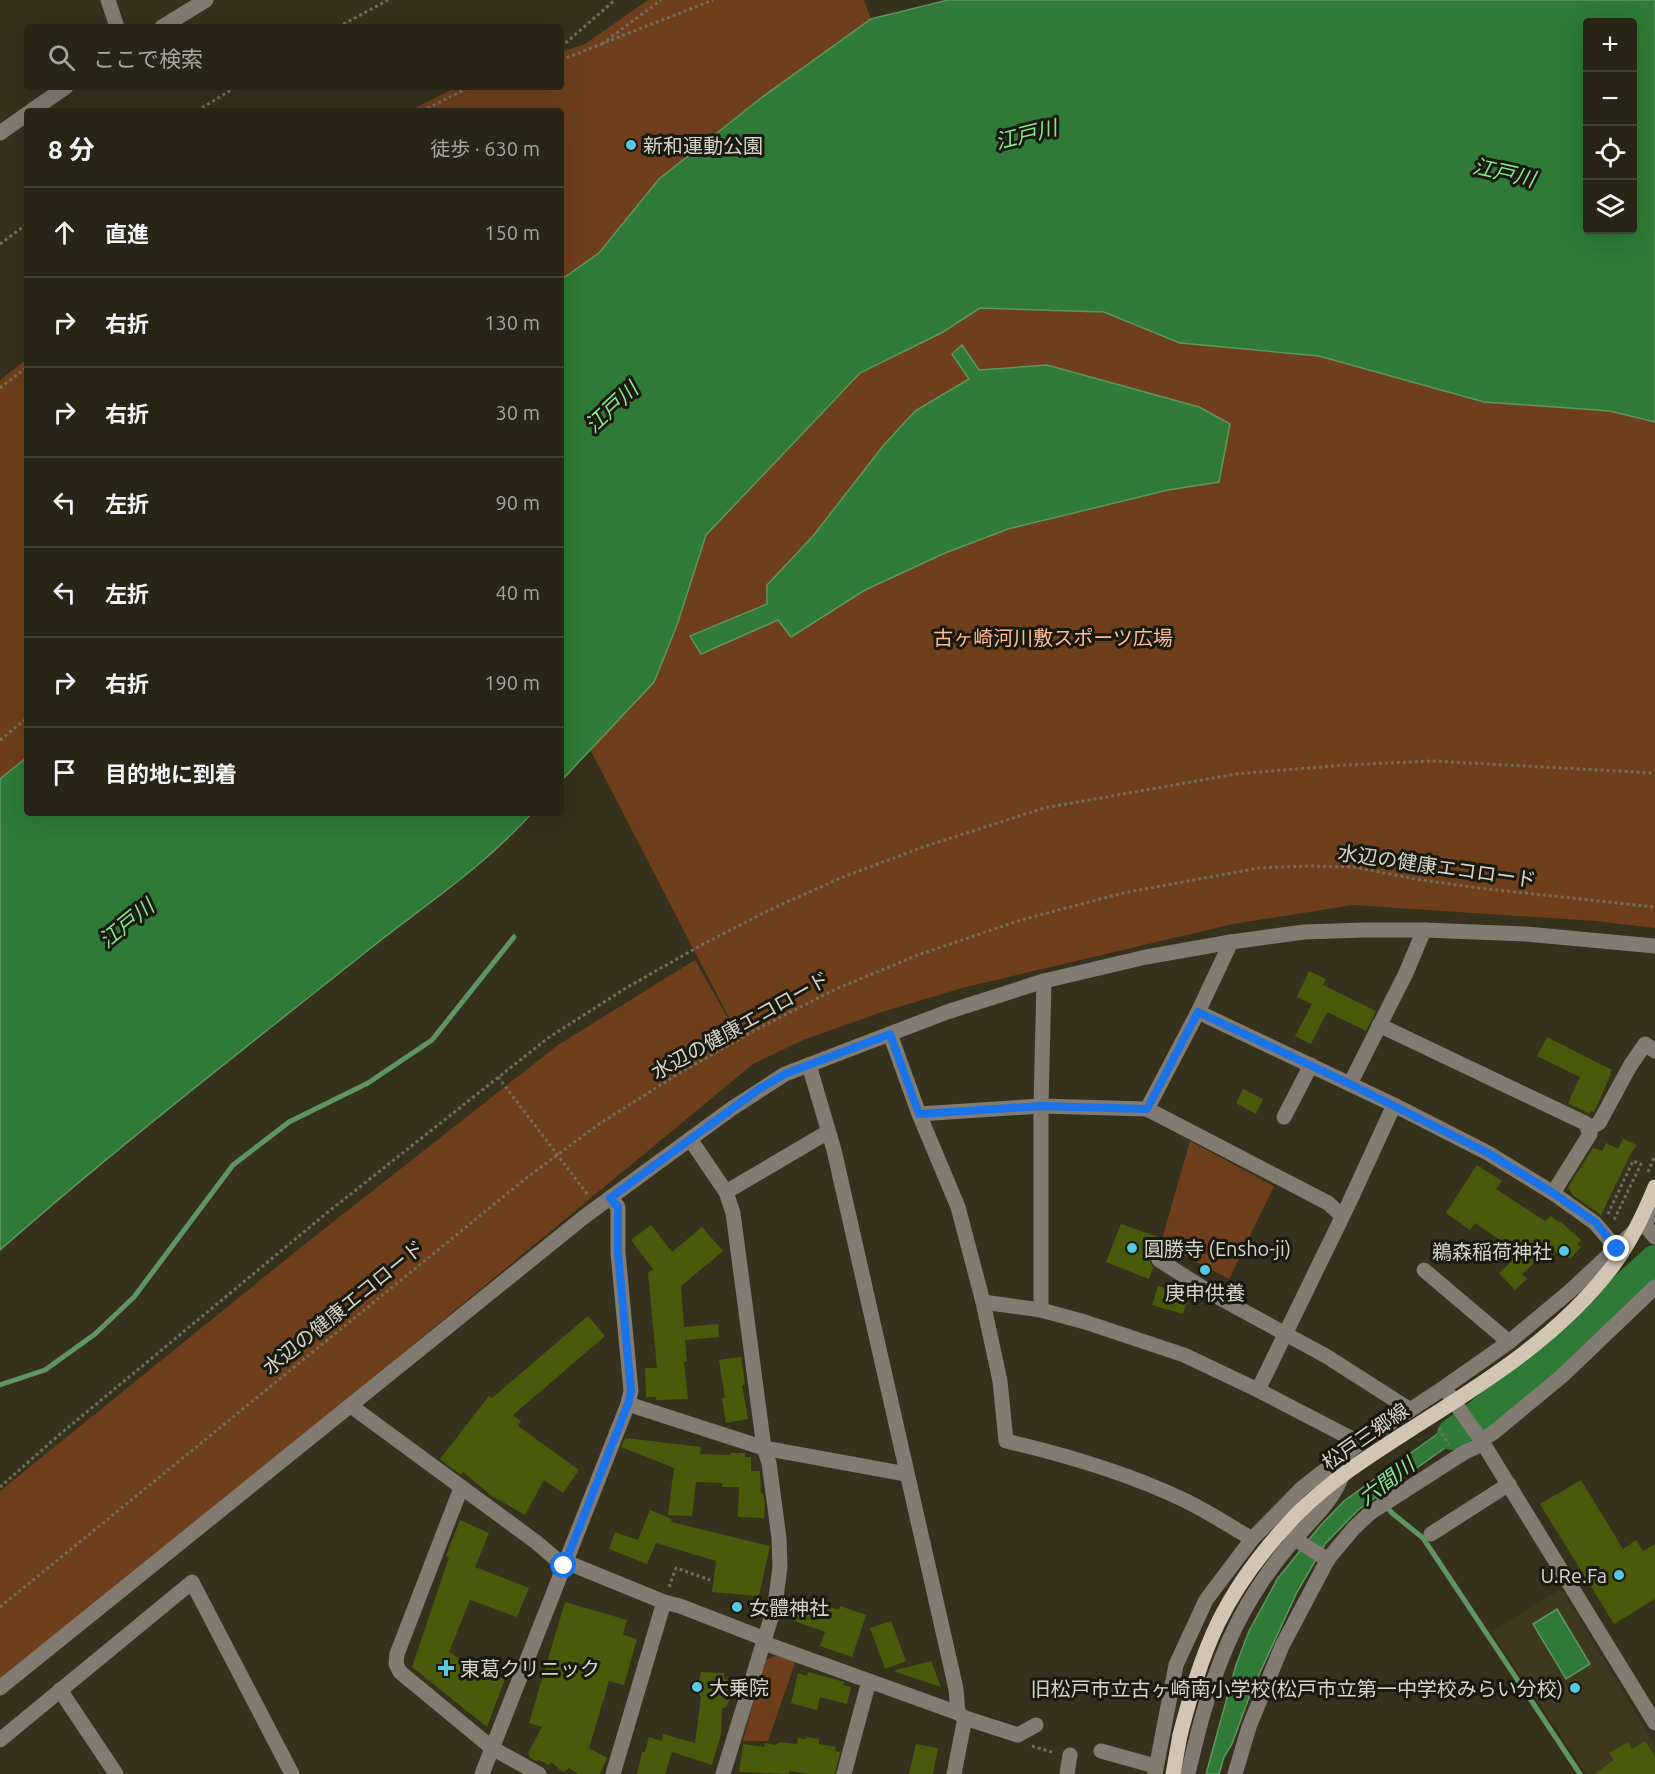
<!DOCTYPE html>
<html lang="ja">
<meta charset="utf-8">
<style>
:root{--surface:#282516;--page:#302d1f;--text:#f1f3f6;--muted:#a5a5a1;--line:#444235}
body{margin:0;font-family:Ubuntu,"Noto Sans JP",sans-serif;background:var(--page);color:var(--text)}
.controls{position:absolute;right:18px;top:18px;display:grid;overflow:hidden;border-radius:6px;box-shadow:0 6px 24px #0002}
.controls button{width:54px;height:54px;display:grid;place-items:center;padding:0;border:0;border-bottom:2px solid var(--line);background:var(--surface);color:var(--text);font:30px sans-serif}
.stop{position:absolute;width:18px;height:18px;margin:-14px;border:4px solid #1a73e8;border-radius:50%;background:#fff}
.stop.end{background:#1a73e8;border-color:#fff;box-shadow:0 2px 6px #0008}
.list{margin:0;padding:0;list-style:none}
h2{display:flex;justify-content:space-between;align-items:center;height:78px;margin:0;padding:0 24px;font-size:26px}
h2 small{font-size:20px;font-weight:400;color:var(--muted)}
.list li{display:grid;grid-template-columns:39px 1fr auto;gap:18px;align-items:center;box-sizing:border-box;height:90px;padding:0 24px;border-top:2px solid var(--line)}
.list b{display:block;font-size:22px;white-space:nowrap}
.list em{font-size:20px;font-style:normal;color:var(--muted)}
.icon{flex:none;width:33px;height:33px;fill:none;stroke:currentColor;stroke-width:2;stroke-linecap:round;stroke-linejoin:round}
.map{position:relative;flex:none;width:1655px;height:1774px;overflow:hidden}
.search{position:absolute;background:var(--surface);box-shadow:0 6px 24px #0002;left:24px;top:24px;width:540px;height:66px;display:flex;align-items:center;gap:15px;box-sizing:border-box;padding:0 21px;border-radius:6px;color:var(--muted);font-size:22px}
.panel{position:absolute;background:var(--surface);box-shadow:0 6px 24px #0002;left:24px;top:108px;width:540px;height:708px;border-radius:6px}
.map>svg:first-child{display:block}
.built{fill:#3e391e}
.green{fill:#6f3f1b}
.water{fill:#2e7a36;stroke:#609562;stroke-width:1.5;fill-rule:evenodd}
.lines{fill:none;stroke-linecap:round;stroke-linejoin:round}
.stream{stroke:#609562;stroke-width:5}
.river{stroke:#2e7a36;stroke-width:32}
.building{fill:#495b0a}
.path{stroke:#716e5d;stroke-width:3;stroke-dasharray:3 3;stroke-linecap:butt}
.minor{stroke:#817b72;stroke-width:15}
.major{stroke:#d2c5b3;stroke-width:15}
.major-bridge{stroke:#d2c5b3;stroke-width:15}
.route{stroke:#1a73e8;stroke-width:8}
.poi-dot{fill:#56c9e1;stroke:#1a1910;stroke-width:2}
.labels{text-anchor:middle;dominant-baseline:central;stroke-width:6;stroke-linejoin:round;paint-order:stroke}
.poi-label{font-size:20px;fill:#d6d4c8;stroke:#1a1910;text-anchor:start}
.park-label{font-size:20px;fill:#ffbd93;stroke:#1a1910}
.street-label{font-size:20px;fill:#d6d4c8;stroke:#1a1910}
.water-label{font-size:21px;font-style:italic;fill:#86e88b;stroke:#1a1910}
</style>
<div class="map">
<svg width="1655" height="1774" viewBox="0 0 1655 1774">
<rect width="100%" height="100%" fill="#35311d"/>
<polygon class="built" points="1561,1589 1655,1744 1655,1774 1587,1774 1491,1632"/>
<g class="green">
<polygon points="648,0 864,0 871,19 761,98 659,179 599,253 561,280 561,111 409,111 457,87 561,87 561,52 585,44"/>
<polygon points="980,308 1104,312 1180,343 1319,356 1484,402 1610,411 1655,422 1655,928 1596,921 1353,905 1233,924 962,988 882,1012 803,1040 753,1064 0,1686 0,1491 300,1248 558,1045 695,960 741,1041 590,749 654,682 677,625 706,535 860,373 943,332"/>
<polygon points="27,359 27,757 0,779 0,380"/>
<polygon points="1190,1141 1274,1186 1229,1279 1161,1243"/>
<polygon points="780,1655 796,1660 768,1741 743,1741 764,1660"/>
</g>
<g class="water">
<path d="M 948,0 L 1655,0 L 1655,422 L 1610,411 L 1484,402 L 1319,356 L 1180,343 L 1104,312 L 980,308 L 943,332 L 860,373 L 706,535 L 677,625 L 654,682 L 561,781 L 561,280 L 599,253 L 659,179 L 761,98 L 871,19 ZM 1632,22 L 1632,230 L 1588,230 L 1588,22 Z"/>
<polygon points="962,345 979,370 1047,365 1199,407 1230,424 1219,482 1168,490 1008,529 945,553 865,590 791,637 778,620 701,654 690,636 767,604 767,585 813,536 883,446 915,411 969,379 952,354"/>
<path d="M 27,757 L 27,813 L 532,813 C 483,868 419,909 362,955 C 240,1052 117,1147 0,1250 L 0,779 Z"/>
<polygon points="1482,1402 1491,1415 1358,1510 1325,1544 1297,1592 1251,1692 1232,1744 1224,1757 1219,1774 1206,1774 1236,1665 1249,1631 1278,1578 1320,1526 1344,1501"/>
<polygon points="1557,1609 1590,1664 1566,1679 1533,1624"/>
</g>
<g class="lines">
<g class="stream">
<polyline points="0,1385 45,1370 95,1334 134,1297 233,1165 289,1122 368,1083 432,1040 514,937"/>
<polyline points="1373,1491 1392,1513 1423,1538 1580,1774"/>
</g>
<polyline class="river" points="1453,1434 1473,1420 1553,1354 1655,1261"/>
</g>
<g class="building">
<polygon points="1309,971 1326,979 1323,985 1376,1011 1366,1031 1327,1012 1311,1044 1295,1036 1312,1004 1297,997"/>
<polygon points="1547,1037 1612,1070 1610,1073 1611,1074 1594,1112 1591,1111 1590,1114 1568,1103 1580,1077 1537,1056"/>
<polygon points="1243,1089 1263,1099 1256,1114 1236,1103"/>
<polygon points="1623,1139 1637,1145 1631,1153 1601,1215 1573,1195 1568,1187 1593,1148 1602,1151 1606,1143 1618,1149"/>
<polygon points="1477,1165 1502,1181 1496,1189 1545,1221 1551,1216 1558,1222 1560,1221 1581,1240 1577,1244 1581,1247 1570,1259 1567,1256 1565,1259 1550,1248 1522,1274 1527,1279 1515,1290 1499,1273 1512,1261 1508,1256 1515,1250 1475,1223 1470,1230 1446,1213"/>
<polygon points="1121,1224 1158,1237 1154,1247 1160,1249 1151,1255 1149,1260 1153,1268 1149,1279 1106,1262"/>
<polygon points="651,1225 672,1252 702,1227 723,1251 681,1286 684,1327 718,1324 719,1337 685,1340 687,1361 684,1362 688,1399 656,1400 656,1397 646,1397 645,1368 657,1368 648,1273 653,1269 631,1240"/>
<polygon points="1158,1286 1189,1295 1183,1314 1152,1305"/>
<polygon points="588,1316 605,1336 513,1415 521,1421 518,1426 579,1470 563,1493 544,1480 525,1515 492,1496 463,1472 461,1475 440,1459 489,1396 492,1398"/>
<polygon points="741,1357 745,1385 742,1385 748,1419 726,1423 722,1398 725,1398 719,1360"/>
<polygon points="625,1438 701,1447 700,1454 730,1455 730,1453 745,1453 745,1457 751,1457 751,1471 760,1471 761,1493 763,1493 765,1504 764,1518 738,1517 739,1487 722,1487 722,1483 696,1482 692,1516 668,1515 674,1468 621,1447"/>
<polygon points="1581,1480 1623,1549 1636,1540 1643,1551 1655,1544 1655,1599 1614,1624 1540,1504"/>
<polygon points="650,1510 672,1519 671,1522 770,1546 759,1596 712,1592 716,1561 656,1543 647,1564 609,1549 615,1532 638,1540"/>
<polygon points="460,1520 489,1533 475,1567 529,1588 517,1617 470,1600 449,1652 463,1661 480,1668 479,1669 505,1679 487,1727 412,1667 449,1557 446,1556"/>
<polygon points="565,1602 627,1620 623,1635 637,1639 624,1685 609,1681 589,1748 607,1758 600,1774 578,1774 570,1768 563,1772 551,1762 549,1765 539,1760 536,1761 530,1758 528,1753 542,1727 529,1723"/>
<polygon points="792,1602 800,1605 801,1602 816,1607 817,1603 839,1610 840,1606 866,1615 852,1657 820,1646 825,1632 786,1618"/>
<polygon points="891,1621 906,1661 885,1669 870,1628"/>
<polygon points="931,1661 941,1687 893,1671"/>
<polygon points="701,1672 724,1673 724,1679 734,1681 732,1695 726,1707 722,1708 721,1734 712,1765 672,1752 665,1774 637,1774 642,1752 645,1752 649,1737 662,1741 663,1734 695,1743 701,1697 697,1691"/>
<polygon points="808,1672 837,1680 844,1682 843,1685 851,1687 847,1704 820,1697 817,1710 791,1703 798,1673 807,1676"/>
<polygon points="807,1737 819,1739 819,1744 836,1747 835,1751 840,1752 835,1774 807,1774 790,1771 789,1774 739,1772 743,1744 764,1747 765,1743 775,1745 780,1742 797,1744 798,1738 806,1739"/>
<polygon points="1645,1741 1655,1757 1655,1774 1594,1774 1614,1760 1609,1753 1628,1742 1632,1749"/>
<polygon points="916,1744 938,1748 933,1774 909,1774"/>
</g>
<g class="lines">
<g class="path">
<polyline points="338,27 388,0"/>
<polyline points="602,44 661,0"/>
<polyline points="561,47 615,0"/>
<polyline points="561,60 713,0"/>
<polyline points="197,111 236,87"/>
<polyline points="422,111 470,87"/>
<polyline points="0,244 27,224"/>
<polyline points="0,388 27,367"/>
<polyline points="0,740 27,718"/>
<polyline points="498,1077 588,1195"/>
<polyline points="1648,1172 1655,1155"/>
<polyline points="1608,1214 1633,1161 1641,1164 1614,1220"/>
<polyline points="1439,1428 1449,1445"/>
<polyline points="0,1487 59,1435 328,1212 548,1038 626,988 698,947 767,911 843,877 923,847 1044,808 1236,774 1345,765 1432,761 1655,773"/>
<polyline points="669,1587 676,1568 710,1580"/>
<polyline points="0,1607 525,1179 599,1124 678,1074 757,1029 836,989 918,955 1021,920 1123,893 1259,868 1309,866 1355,867 1415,879 1478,888 1655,907"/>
<polyline points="1032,1746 1055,1753"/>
</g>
<g class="minor">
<polyline points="108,0 117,27"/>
<polyline points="162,27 206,0"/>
<polyline points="31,111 66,87"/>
<polyline points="0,133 27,114"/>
<polyline points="1231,942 1198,1012 1394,1105"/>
<polyline points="1379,1025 1585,1123 1590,1134 1553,1193"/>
<path d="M 890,1034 L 919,1114 L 958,1207 L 983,1302 L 1000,1381 L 1006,1441 C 1066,1455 1128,1473 1184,1500 C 1207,1511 1230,1526 1252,1539"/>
<polyline points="809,1065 834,1150 956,1689 958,1713"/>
<polyline points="1350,1084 1406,973 1424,930"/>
<polyline points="1147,1109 1198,1012"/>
<polyline points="919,1114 1041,1106 1147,1109 1328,1203 1342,1216"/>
<polyline points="1284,1117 1311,1065"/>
<polyline points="1588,1129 1599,1123 1630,1066 1645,1044 1655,1051"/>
<polyline points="690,1139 726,1192 733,1213 764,1448 769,1463 779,1538 780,1567 775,1605 723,1774"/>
<polyline points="726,1192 828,1132"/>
<polyline points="1643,1223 1655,1237"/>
<polyline points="1159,1260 1216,1296 1326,1356 1409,1409"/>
<polyline points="1424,1270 1509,1342"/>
<polyline points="983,1302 1041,1310 1085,1322 1184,1355 1258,1390 1360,1443"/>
<polyline points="1041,1310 1041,1106 1044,981"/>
<polyline points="1258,1390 1349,1203 1394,1105 1488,1153 1553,1193 1595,1223 1617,1249"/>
<polyline points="1448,1393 1481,1440 1655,1723"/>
<polyline points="628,1404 764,1448 906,1474"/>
<polyline points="351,1406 536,1542 564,1566"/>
<polyline points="1481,1440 1493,1433 1562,1376 1655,1287"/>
<polyline points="461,1488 397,1654 396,1664 400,1672 492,1748 539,1774"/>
<polyline points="1287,1534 1328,1560"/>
<polyline points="1431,1534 1509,1484"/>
<polyline points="566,1562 664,1602 680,1606 765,1639"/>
<polyline points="764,1643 958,1713 965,1718 1018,1735 1036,1725"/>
<polyline points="0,1688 584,1217 731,1109 785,1074 947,1012 1044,981 1146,957 1231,942 1304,932 1365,930 1424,930 1526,934 1655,946"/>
<polyline points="60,1690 116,1774"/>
<polyline points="0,1740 192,1582 292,1774"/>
<polyline points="1101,1751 1155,1766"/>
<polyline points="482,1774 628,1404 631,1391 618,1253 618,1207 610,1198"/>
<polyline points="613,1774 664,1602"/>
<polyline points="844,1774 869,1681"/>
<polyline points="954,1774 965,1718"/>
<polyline points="1067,1774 1070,1755"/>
<polyline points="1155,1774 1176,1665 1206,1600 1252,1539 1302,1488 1360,1443 1445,1387 1509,1342 1569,1292 1655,1212"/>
<path d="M 1188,1774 C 1203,1708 1221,1643 1259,1586 C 1270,1569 1284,1551 1298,1535 C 1315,1516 1335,1498 1343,1473"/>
<polyline points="1235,1774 1249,1727 1282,1646 1328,1559 1354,1528 1370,1513 1465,1452 1483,1444"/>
</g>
<polyline class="major" points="1173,1774 1180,1735"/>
<path class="major-bridge" d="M 1180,1735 C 1190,1697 1201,1658 1218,1623 C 1238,1582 1267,1545 1298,1513 C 1333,1478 1377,1451 1419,1424 C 1490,1379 1560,1335 1612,1267 C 1630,1243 1644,1214 1655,1187"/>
</g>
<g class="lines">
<polyline class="route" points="564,1566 628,1404 631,1391 618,1253 618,1207 610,1198 759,1089 785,1074 890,1034 919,1114 1041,1106 1147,1109 1198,1012 1350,1084 1488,1153 1553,1193 1595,1222 1617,1249"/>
</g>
<g class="poi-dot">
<circle cx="631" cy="145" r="6"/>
<circle cx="1132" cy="1248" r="6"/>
<circle cx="1564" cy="1251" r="6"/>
<circle cx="1205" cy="1270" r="6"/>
<circle cx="1619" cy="1575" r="6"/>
<circle cx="737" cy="1607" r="6"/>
<path d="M443 1659h6v6h6v6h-6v6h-6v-6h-6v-6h6z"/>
<circle cx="697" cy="1687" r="6"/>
<circle cx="1575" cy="1688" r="6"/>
</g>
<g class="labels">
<g class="poi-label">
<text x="643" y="145">新和運動公園</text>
<text x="1144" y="1248">圓勝寺 (Ensho-ji)</text>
<text x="1552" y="1251" text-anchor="end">鵜森稲荷神社</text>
<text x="1205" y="1292" text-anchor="middle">庚申供養</text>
<text x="1607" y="1575" text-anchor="end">U.Re.Fa</text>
<text x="749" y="1607">女體神社</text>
<text x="460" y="1668">東葛クリニック</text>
<text x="709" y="1687">大乗院</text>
<text x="1563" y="1688" text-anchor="end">旧松戸市立古ヶ崎南小学校(松戸市立第一中学校みらい分校)</text>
</g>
<g class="park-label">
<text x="1053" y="637">古ヶ崎河川敷スポーツ広場</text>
</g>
<g class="street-label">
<text transform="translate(1437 866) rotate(8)">水辺の健康エコロード</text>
<text transform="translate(740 1025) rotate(-29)">水辺の健康エコロード</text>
<text transform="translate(343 1307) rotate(-39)">水辺の健康エコロード</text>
<text transform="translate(1365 1436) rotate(-35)">松戸三郷線</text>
</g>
<g class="water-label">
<text transform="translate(1026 134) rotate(-14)">江戸川</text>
<text transform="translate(1504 172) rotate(13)">江戸川</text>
<text transform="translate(611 407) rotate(-43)">江戸川</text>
<text transform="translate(126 923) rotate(-39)">江戸川</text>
<text transform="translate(1386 1481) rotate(-37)">六間川</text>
</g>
</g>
</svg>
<div class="controls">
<button>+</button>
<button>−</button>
<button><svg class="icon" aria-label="locate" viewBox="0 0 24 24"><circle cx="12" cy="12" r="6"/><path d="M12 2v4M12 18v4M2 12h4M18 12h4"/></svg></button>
<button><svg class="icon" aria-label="layers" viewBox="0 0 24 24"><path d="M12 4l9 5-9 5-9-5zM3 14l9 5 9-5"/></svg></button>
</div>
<div class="stop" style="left:564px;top:1566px"></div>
<div class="stop end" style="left:1617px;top:1249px"></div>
<div class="search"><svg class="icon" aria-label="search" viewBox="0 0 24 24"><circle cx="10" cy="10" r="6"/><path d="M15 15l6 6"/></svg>ここで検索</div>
<section class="panel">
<h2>8 分<small>徒歩 · 630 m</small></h2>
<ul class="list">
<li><svg class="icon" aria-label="ahead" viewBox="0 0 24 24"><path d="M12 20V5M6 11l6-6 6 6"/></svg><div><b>直進</b></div><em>150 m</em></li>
<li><svg class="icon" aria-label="right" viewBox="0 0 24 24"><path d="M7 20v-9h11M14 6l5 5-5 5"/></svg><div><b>右折</b></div><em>130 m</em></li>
<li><svg class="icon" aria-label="right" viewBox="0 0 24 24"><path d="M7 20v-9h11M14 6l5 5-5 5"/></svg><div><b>右折</b></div><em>30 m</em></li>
<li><svg class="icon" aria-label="left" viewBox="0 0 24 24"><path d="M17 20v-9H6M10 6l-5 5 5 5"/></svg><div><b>左折</b></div><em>90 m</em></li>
<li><svg class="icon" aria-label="left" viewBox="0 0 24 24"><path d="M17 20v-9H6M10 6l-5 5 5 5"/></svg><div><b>左折</b></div><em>40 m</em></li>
<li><svg class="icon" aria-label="right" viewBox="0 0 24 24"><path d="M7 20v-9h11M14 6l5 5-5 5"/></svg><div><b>右折</b></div><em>190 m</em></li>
<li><svg class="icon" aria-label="arrive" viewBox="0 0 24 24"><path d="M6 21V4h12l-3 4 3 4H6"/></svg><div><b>目的地に到着</b></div></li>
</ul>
</section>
</div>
